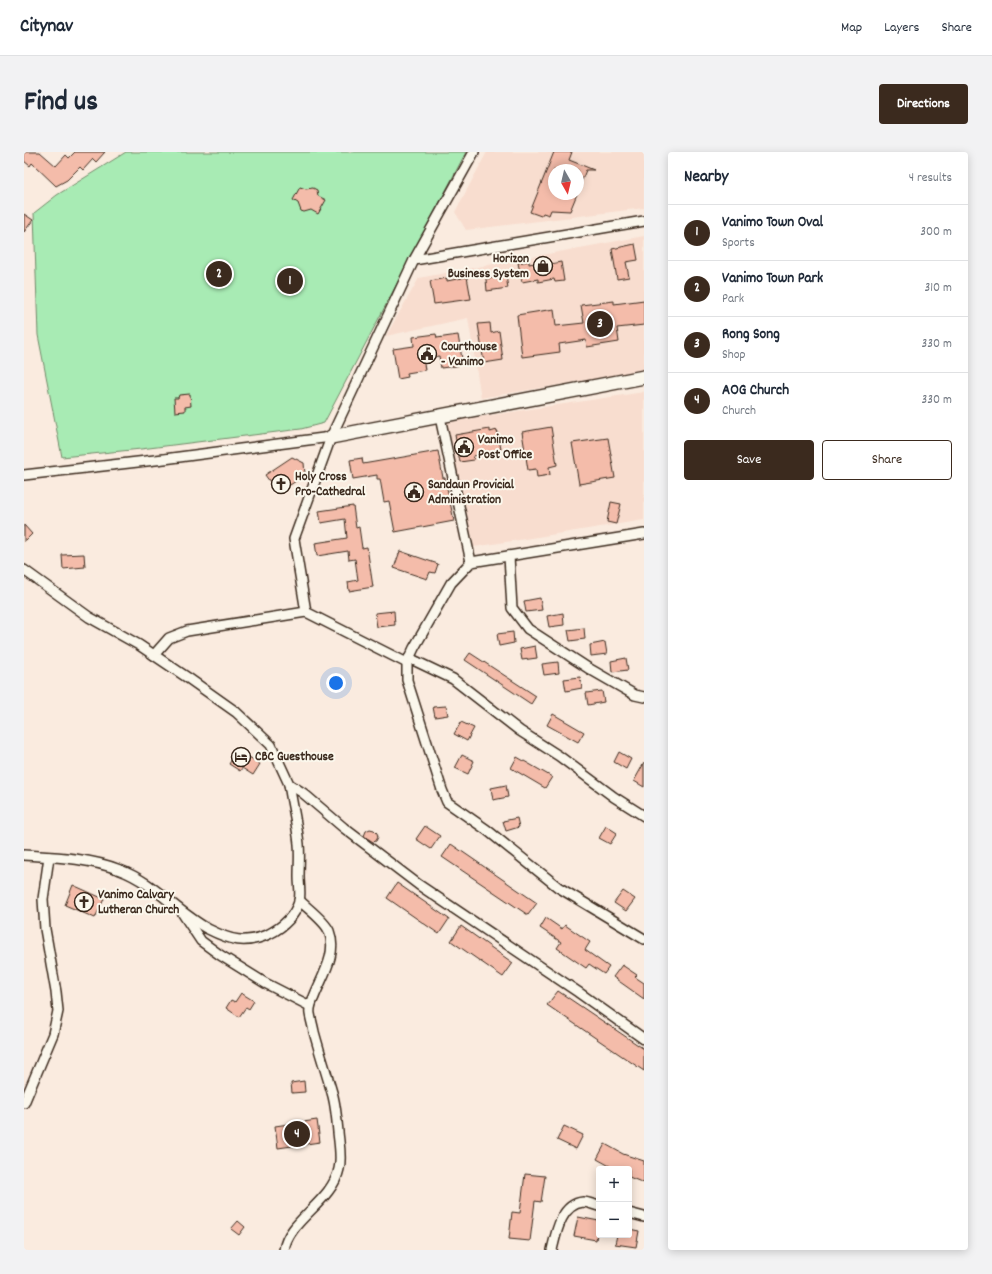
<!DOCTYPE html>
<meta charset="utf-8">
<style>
:root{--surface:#fff;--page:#f2f2f3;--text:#1f2937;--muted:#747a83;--line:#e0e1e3;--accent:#3b2a1e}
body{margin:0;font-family:Dekko,sans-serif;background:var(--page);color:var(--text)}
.controls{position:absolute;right:12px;bottom:12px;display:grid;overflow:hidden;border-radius:4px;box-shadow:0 2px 10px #0003}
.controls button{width:36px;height:36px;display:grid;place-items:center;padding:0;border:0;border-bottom:1px solid var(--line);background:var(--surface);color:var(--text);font:20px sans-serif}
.compass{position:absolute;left:524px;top:12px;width:36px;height:36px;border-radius:50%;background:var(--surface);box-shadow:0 2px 10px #0003;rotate:172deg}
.you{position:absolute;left:312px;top:531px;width:14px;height:14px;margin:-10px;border:3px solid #fff;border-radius:50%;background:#1a73e8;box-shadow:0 0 0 6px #1a73e833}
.badge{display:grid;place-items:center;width:26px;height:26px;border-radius:50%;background:var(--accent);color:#fff;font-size:13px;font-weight:700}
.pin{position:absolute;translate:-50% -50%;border:2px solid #fff;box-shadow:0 1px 4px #0006}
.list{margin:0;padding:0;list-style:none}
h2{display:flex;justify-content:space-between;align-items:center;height:52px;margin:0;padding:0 16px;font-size:17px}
h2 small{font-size:13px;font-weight:400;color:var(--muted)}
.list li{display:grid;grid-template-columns:26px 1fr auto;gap:12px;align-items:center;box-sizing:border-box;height:56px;padding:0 16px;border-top:1px solid var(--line)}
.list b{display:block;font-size:15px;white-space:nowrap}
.list p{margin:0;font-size:13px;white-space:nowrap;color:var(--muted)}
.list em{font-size:13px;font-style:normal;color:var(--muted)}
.actions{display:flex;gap:8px;padding:12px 16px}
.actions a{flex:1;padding:9px 0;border:1px solid var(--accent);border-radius:4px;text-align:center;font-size:14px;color:var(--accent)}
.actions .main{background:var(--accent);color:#fff}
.map{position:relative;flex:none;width:620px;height:1098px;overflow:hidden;border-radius:4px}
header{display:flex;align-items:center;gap:24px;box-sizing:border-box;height:56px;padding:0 20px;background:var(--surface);border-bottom:1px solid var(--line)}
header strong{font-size:19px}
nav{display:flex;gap:22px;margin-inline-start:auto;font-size:14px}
.intro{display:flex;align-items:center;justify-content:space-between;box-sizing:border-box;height:96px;padding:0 24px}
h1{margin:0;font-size:28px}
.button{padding:10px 18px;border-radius:4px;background:var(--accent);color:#fff;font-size:14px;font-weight:700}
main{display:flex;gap:24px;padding:0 24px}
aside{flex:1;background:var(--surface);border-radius:4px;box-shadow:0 2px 10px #0003}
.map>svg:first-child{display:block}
.built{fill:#f8ddcf;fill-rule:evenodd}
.green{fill:#a8ebb4;stroke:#728a69}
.building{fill:#f4bcaa;stroke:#3b2a1e}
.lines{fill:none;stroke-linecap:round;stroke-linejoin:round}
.street-casing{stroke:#3b2a1e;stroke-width:12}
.secondary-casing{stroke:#3b2a1e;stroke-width:16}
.street{stroke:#fbf7ec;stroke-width:9}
.secondary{stroke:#fbf7ec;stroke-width:13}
.labels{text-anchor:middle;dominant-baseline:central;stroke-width:4;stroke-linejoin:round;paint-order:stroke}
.poi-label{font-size:13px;font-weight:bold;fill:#3b2a1e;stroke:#fbf7ec;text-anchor:start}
</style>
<header>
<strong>Citynav</strong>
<nav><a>Map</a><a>Layers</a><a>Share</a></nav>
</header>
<div class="intro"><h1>Find us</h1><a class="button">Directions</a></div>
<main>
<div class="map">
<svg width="620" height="1098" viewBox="0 0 620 1098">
<rect width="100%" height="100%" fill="#faebdf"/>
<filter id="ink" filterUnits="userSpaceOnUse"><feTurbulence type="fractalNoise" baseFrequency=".025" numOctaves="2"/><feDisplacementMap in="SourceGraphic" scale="8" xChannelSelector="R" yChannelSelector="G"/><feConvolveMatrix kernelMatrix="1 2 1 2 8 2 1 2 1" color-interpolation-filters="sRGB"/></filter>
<g filter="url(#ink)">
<g class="built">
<path d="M 463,0 L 620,0 L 620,56 L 442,78 L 431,60 ZM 530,18 L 554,18 L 554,42 L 530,42 Z"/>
<polygon points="620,84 620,219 457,246 444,166 362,184 395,126"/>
<polygon points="620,240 620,368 450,395 422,270"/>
</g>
<polygon class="green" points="102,0 442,0 300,271 277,277 117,297 38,305 14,183 10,61 33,43"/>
<g class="building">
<polygon points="0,0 16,0 32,14 42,3 45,6 51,0 81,0 72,10 69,7 59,18 56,15 43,28 32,34 8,11 6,14 0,9"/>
<polygon points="530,0 548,0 545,8 570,18 562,18 554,38 554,18 530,18 530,42 553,42 546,59 527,58 525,63 519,61 517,64 506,60"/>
<polygon points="276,35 282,37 289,36 293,38 294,44 302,48 294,62 287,58 280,60 277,59 274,51 269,48"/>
<polygon points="0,62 9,68 0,80"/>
<polygon points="611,92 614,108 602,110 605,125 593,127 588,97"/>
<polygon points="505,109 505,112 521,109 521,113 537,110 540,129 531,130 530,127 514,130 514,127 498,130 494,111"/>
<polygon points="482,124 484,136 463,139 462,127"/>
<polygon points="443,125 447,147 410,152 406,129 423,126 423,129"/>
<polygon points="620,148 620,173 593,176 595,190 563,195 562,188 535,192 536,200 498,205 493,163 530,157 532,174 560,171 557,153 590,149 590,152"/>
<polygon points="466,171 467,181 475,179 479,208 460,211 454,172"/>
<polygon points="412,182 413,186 434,183 439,213 417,216 415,204 399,206 401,218 383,221 384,225 374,227 369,197 390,194 389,185"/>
<polygon points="166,242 167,254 161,255 161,259 151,260 150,246 154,246 155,243"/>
<polygon points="527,275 533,313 525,315 526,323 513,325 512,317 504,318 498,280"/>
<polygon points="466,277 466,280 473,278 477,297 469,299 469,301 449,304 450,308 436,310 431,283"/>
<polygon points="584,286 591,326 555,332 548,291"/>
<polygon points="414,299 419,326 421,326 430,369 371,380 365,349 360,350 356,327 353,327 353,323 329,327 326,308 338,306 339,312"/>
<polygon points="268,305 280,311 281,323 254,341 241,323"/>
<polygon points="587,350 597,352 592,372 583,370"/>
<polygon points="329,354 332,376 335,375 338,396 343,395 349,435 325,439 324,430 334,428 331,407 325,408 324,399 293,404 291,391 323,386 321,367 297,371 295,359"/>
<polygon points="0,373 8,382 0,390"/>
<polygon points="376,399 414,412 411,421 406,420 403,427 370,416"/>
<polygon points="60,402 61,415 39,417 38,403"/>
<polygon points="516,446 518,458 502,460 500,449"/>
<polygon points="370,459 371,473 353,475 351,461"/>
<polygon points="539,461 540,473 525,475 523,464"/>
<polygon points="560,476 561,487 546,489 544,478"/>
<polygon points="489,480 490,491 475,494 473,482"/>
<polygon points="581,490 583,502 567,504 566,493"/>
<polygon points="511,494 513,506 498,508 496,497"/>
<polygon points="446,501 512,544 507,552 441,508"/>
<polygon points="602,506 604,518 588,520 587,509"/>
<polygon points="534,510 535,521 520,523 518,512"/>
<polygon points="556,525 558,536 542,539 540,527"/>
<polygon points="578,539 580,550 564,553 562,541"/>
<polygon points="422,554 424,563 411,565 409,555"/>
<polygon points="529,562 560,580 554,590 523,573"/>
<polygon points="437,570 450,576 443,589 430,582"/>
<polygon points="214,598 236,612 229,623 218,616 216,619 205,612"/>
<polygon points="595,600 607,607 602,617 590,610"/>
<polygon points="438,603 450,609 444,622 431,616"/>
<polygon points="493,605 528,625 521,636 487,616"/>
<polygon points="620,611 620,635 610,629"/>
<polygon points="482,633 484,645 469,648 467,636"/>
<polygon points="493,666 495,675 482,679 479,669"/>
<polygon points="401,674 416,684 407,697 392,687"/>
<polygon points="582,674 593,681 586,692 575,686"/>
<polygon points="346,677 350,678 353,681 354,685 352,689 349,690 340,684 342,679"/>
<polygon points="427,692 513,751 504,763 418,705"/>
<polygon points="373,731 425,767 415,782 363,746"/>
<polygon points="49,733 80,747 71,766 41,753"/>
<polygon points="599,739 611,747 602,759 590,751"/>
<polygon points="522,766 538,777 541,773 566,790 561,798 585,815 580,822 565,812 562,816 533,796 537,790 516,776"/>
<polygon points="437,774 489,811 479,825 427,789"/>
<polygon points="598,813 613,823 611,825 620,831 620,847 589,825"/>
<polygon points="534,839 620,897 620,919 523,853"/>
<polygon points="217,841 230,849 225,857 222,855 215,865 202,856 207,848 211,850"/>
<polygon points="280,929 281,940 268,941 267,931"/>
<polygon points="293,968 296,990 254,996 251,974"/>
<polygon points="540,974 559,983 552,997 533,988"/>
<polygon points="581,992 599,1002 620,1009 620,1031 605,1025 605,1017 591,1017 573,1007"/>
<polygon points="501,1022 521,1024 517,1050 511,1049 506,1089 485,1087 488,1060 496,1061"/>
<polygon points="554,1065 575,1069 572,1088 550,1084"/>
<polygon points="214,1069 221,1075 215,1083 207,1077"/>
<polygon points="605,1077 615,1079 612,1095 591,1092 593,1083 605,1083"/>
</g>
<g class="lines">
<defs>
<g id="street">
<polyline points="390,108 620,69"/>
<polyline points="416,265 447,410"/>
<polyline points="0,323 140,307 307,285"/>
<polyline points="620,382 447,410 427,431 390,496 383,511 383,528 418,638 423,650 463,678 534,735 620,787"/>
<polyline points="485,404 488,456 504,477 564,516 611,543 620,545"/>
<polyline points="0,418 65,465 115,493 164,526 212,560 247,593 265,632 279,641 320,676 395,733 554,840 620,887"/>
<polyline points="130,503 145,486 163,479 282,460"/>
<polyline points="385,506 429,527 496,579 535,604 590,645 620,664"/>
<polyline points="383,511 282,460 270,387 307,285 390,108 450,0"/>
<path d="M 0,703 C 32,705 65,706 96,718 C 129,730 153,760 184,777 C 206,788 221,793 245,782 C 259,775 270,765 275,750 C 277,742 275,733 275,725 C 275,714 276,703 275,692 C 273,672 268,652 265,632"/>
<polyline points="159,762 177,789 196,803 241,831 286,854"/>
<polyline points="0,951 29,882 34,859 32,840 21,777 19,747 25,705"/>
<polyline points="605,1061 620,1065"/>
<path d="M 260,1098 C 264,1068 308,1050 315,1017 C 318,1006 315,991 314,980 C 313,969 312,956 309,944 C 303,923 296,902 290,880 C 289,874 287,868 286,862 C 285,856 287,851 290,845 C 298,824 314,802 305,779 C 301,769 283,756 275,748"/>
<path d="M 528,1098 C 532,1081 537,1052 559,1050 C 564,1050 570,1053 575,1054"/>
</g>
<polyline id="secondary" points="307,285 620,225"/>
</defs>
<use href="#street" class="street-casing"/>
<use href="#secondary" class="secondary-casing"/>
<use href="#street" class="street"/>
<use href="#secondary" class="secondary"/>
</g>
</g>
<defs>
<symbol id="shop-ring" viewBox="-11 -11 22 22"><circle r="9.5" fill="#fbf7ec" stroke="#3b2a1e" stroke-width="1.5"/><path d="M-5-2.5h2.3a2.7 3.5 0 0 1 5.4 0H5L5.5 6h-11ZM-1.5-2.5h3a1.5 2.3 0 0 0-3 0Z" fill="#3b2a1e"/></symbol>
<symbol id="civic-ring" viewBox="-11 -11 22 22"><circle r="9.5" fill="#fbf7ec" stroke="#3b2a1e" stroke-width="1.5"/><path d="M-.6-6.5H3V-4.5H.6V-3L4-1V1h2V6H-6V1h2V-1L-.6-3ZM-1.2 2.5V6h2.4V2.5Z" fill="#3b2a1e"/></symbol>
<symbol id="church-ring" viewBox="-11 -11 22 22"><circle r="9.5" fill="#fbf7ec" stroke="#3b2a1e" stroke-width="1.5"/><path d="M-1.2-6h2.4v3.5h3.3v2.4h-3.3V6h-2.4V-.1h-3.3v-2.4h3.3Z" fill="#3b2a1e"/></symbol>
<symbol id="hotel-ring" viewBox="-11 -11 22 22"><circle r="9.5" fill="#fbf7ec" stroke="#3b2a1e" stroke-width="1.5"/><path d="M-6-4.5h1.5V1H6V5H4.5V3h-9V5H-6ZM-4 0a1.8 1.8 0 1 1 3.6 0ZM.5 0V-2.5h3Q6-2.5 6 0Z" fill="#3b2a1e"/></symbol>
</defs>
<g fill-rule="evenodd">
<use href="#shop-ring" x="508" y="103" width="22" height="22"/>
<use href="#civic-ring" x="392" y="191" width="22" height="22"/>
<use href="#civic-ring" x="429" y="284" width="22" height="22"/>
<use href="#church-ring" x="246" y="321" width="22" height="22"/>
<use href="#civic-ring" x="379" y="329" width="22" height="22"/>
<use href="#hotel-ring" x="206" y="594" width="22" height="22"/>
<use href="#church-ring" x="49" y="739" width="22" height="22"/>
</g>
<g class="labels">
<g class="poi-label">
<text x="505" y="107" text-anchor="end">Horizon<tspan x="505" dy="15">Business System</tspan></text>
<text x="417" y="195">Courthouse<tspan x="417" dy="15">- Vanimo</tspan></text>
<text x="454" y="288">Vanimo<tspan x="454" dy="15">Post Office</tspan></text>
<text x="271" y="325">Holy Cross<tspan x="271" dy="15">Pro-Cathedral</tspan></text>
<text x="404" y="333">Sandaun Provicial<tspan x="404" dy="15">Administration</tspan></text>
<text x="231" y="605">CBC Guesthouse</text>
<text x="74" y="743">Vanimo Calvary<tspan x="74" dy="15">Lutheran Church</tspan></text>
</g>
</g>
</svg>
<div class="controls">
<button>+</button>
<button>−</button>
</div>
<svg class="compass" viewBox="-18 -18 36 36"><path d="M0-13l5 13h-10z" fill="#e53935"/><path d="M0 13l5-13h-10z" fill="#747a83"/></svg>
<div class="you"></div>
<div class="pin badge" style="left:266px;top:129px">1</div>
<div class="pin badge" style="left:195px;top:122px">2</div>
<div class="pin badge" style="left:576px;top:172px">3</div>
<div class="pin badge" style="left:273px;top:982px">4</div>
</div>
<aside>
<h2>Nearby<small>4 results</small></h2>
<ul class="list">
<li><span class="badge">1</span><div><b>Vanimo Town Oval</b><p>Sports</p></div><em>300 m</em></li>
<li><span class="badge">2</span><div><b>Vanimo Town Park</b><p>Park</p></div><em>310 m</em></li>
<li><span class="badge">3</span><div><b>Rong Song</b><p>Shop</p></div><em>330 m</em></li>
<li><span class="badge">4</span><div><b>AOG Church</b><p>Church</p></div><em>330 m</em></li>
</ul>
<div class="actions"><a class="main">Save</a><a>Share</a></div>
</aside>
</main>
